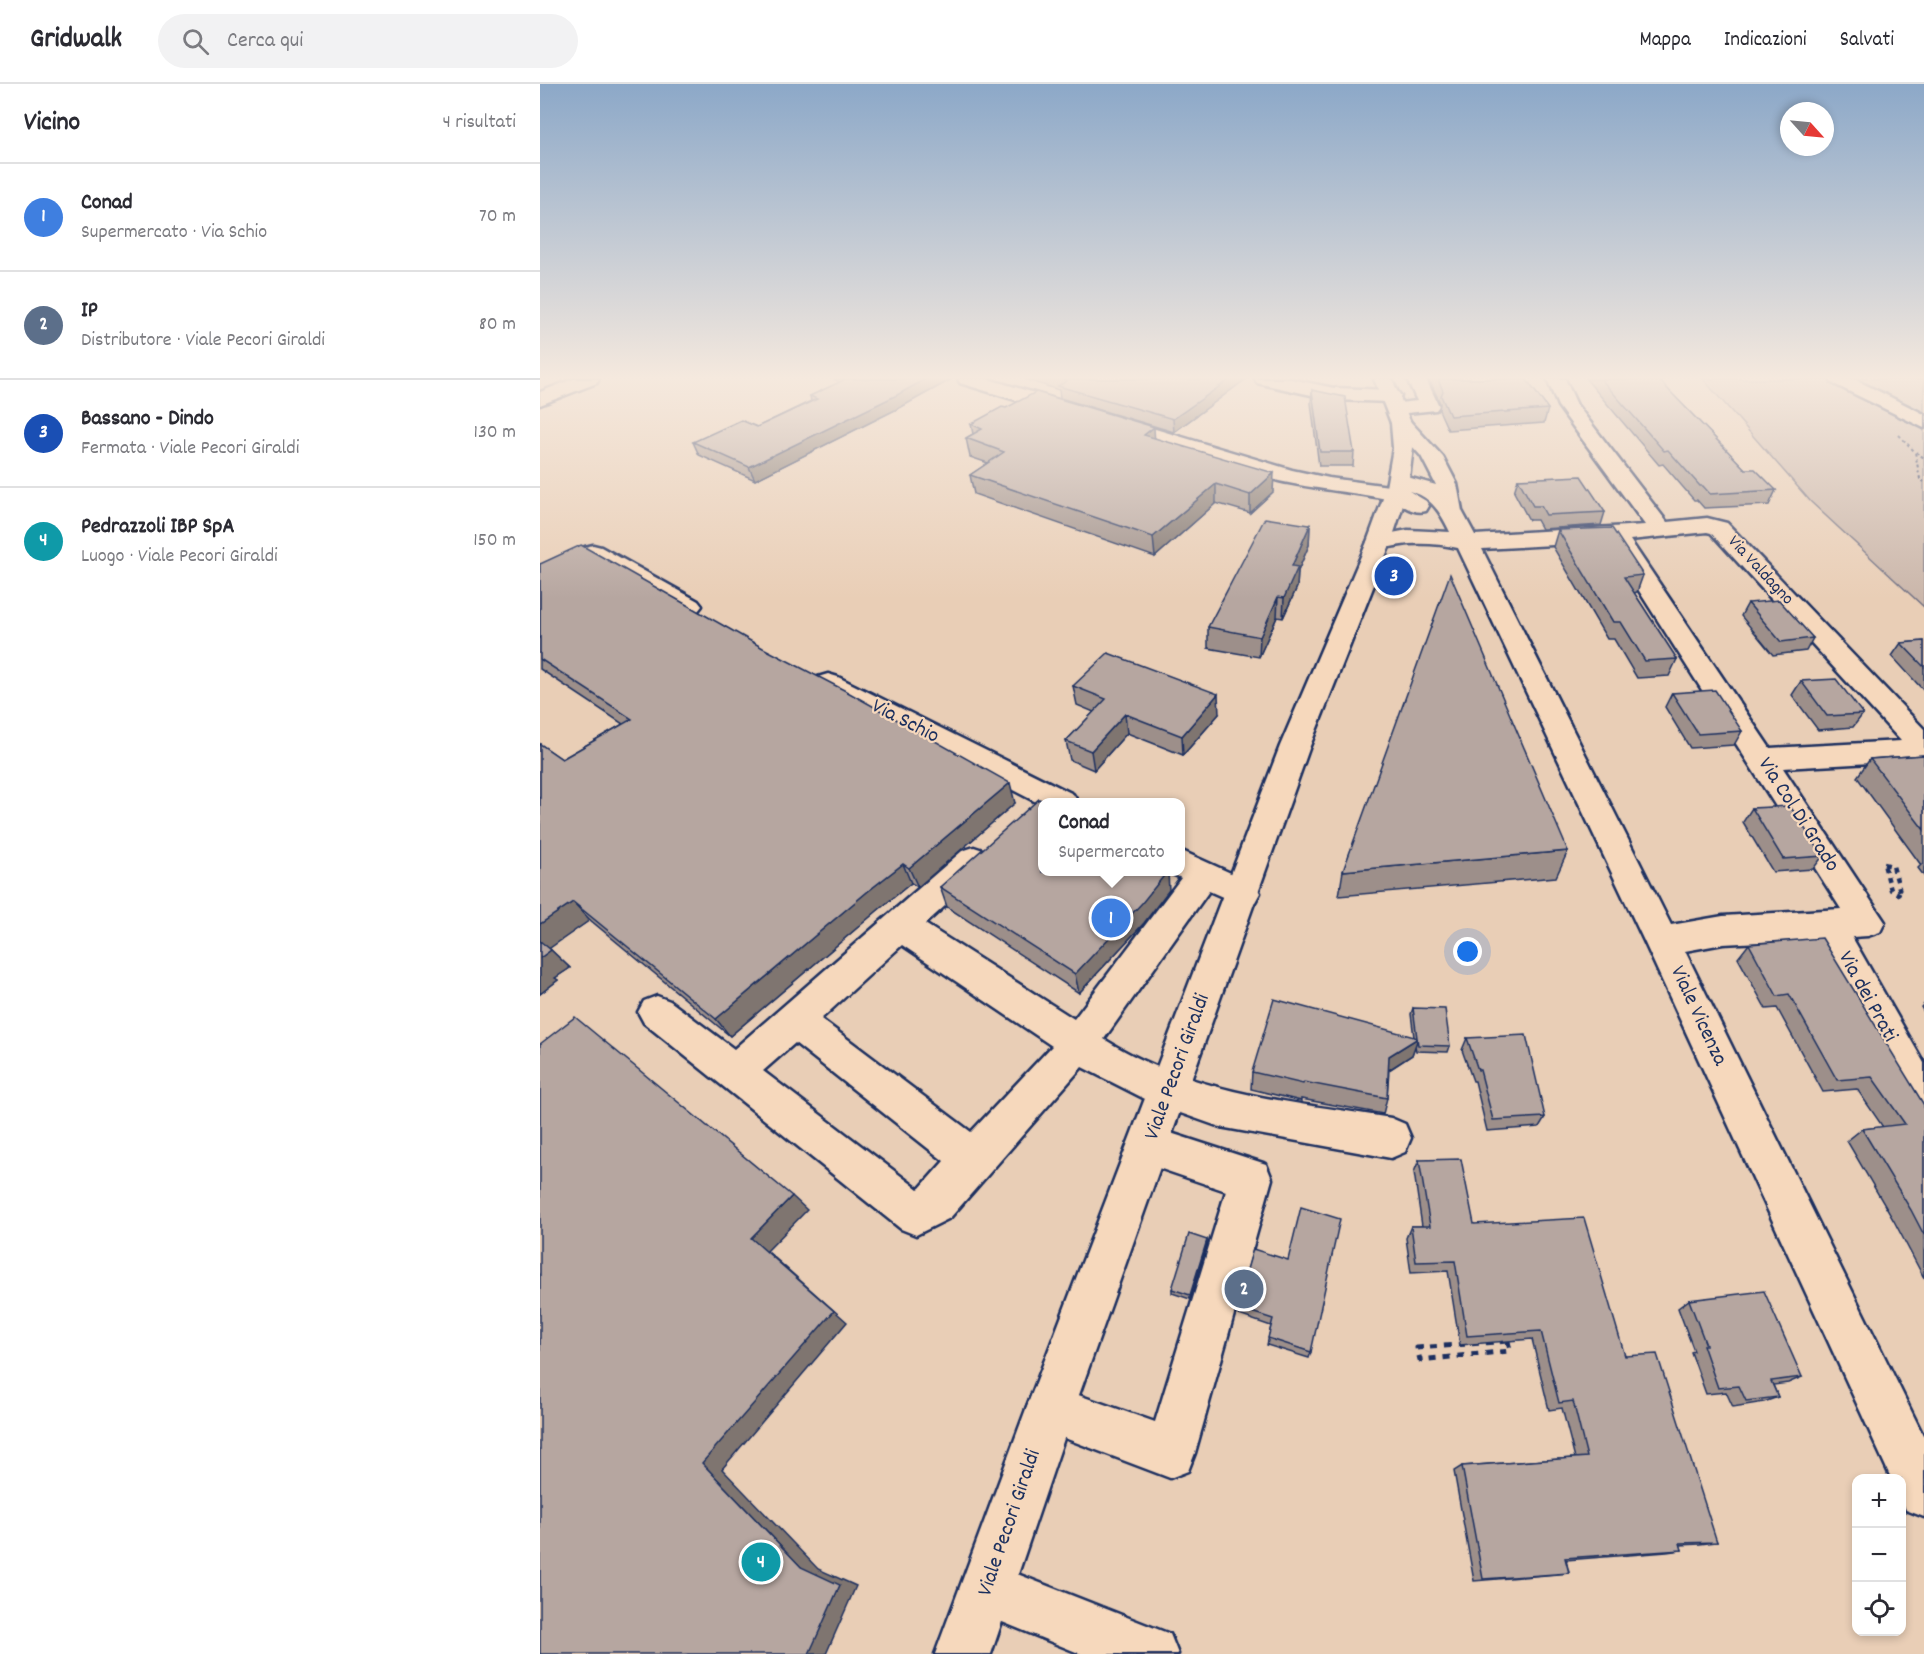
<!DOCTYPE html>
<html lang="it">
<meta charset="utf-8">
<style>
:root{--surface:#fff;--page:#f2f2f3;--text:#2b2b33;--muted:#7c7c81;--line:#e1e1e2;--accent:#db2777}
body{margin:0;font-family:Dekko,sans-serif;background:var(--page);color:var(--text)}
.controls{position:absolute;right:18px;bottom:18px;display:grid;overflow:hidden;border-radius:12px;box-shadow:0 3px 9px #0003}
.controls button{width:54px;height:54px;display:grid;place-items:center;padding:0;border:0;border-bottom:2px solid var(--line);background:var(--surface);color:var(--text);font:30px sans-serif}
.compass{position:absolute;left:1240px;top:18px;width:54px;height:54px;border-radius:50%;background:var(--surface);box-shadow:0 3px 9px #0003;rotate:117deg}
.you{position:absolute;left:928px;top:868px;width:21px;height:21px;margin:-15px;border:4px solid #fff;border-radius:50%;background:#1a73e8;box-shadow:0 0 0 9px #1a73e833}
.badge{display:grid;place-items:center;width:39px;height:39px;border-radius:50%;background:var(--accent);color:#fff;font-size:20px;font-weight:700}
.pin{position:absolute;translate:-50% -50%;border:3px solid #fff;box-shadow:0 2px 6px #0006}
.popup{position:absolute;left:498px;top:714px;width:147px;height:78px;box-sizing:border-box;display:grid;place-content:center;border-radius:12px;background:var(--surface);filter:drop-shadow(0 2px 4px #0005);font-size:20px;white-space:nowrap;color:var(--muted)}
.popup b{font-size:22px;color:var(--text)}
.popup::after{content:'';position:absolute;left:50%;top:100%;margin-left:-12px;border:12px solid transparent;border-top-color:var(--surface)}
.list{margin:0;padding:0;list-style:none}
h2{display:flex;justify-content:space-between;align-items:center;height:78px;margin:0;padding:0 24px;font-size:26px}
h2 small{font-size:20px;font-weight:400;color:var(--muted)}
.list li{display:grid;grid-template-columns:39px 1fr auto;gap:18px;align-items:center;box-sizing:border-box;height:108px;padding:0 24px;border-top:2px solid var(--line)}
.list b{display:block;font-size:22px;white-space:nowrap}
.list p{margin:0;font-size:20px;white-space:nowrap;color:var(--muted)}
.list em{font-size:20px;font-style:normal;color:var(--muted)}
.icon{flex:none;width:33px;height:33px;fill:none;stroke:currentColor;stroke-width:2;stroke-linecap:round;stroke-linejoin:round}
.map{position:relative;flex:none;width:1384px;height:1570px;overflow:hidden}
header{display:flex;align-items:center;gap:36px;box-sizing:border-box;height:84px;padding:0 30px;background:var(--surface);border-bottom:2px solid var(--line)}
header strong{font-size:28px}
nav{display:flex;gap:33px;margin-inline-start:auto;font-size:21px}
.search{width:420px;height:54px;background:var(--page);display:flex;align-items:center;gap:15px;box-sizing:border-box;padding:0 21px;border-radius:33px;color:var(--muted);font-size:22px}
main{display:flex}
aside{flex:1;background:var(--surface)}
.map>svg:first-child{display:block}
.green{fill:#cab6aa;stroke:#727284;stroke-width:1.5}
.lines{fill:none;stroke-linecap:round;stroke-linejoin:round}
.minor-casing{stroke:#1b2f5e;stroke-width:5}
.major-casing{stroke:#1b2f5e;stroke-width:5}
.path-far2{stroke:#1b2f5e;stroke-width:2;stroke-dasharray:3 3;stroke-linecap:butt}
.path-far1{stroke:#1b2f5e;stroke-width:4.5;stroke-dasharray:5 5;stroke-linecap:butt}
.path{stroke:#1b2f5e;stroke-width:5;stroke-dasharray:7 7;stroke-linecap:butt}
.minor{fill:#f6d8bc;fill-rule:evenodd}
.major{fill:#f6d8bc;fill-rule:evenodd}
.wall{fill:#9d8f8a;stroke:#1b2f5e;stroke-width:1.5}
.shaded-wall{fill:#7f7470;stroke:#1b2f5e;stroke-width:1.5}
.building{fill:#b6a6a0;stroke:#1b2f5e;stroke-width:1.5}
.labels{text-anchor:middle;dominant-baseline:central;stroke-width:4.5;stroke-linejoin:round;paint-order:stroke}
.far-street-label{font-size:18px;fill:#1b2f5e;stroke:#f6d8bc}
.street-label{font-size:22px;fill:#1b2f5e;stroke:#f6d8bc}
</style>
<header>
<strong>Gridwalk</strong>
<div class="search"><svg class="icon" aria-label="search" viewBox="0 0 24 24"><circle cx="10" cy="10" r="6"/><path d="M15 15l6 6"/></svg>Cerca qui</div>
<nav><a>Mappa</a><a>Indicazioni</a><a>Salvati</a></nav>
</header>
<main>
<aside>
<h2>Vicino<small>4 risultati</small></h2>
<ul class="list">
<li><span class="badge" style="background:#3f7fe0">1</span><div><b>Conad</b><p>Supermercato · Via Schio</p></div><em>70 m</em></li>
<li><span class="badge" style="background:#5c6f8a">2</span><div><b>IP</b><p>Distributore · Viale Pecori Giraldi</p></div><em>80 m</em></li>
<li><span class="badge" style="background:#1a4fb4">3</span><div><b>Bassano - Dindo</b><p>Fermata · Viale Pecori Giraldi</p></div><em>130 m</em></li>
<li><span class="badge" style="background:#0f9aa8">4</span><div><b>Pedrazzoli IBP SpA</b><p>Luogo · Viale Pecori Giraldi</p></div><em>150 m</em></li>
</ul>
</aside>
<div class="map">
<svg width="1384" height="1570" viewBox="0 0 1384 1570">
<rect width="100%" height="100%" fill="#e9ceb6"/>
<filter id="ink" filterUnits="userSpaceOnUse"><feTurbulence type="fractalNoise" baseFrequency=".0167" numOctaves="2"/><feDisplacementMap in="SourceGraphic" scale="12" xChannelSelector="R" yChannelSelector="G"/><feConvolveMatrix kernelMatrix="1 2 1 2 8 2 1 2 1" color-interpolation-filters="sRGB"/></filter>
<g filter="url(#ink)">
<polygon class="green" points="1163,295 1384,295 1384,523 1271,418"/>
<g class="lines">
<defs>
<g id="minor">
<polygon points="33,295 59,295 57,299 0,321 0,308"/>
<path d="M 418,295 L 448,295 L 752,386 L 789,394 L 849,402 L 847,399 L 850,394 L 858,392 L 871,394 L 896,401 L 881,372 L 851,339 L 854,335 L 868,335 L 903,373 L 917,400 L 922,427 L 935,451 L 1105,441 L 1018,322 L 1007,295 L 1025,295 L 1037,321 L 1127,438 L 1167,434 L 1187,439 L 1384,645 L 1384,676 L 1243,684 L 1345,838 L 1340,848 L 1328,852 L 1312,853 L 1384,979 L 1384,1036 L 1370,1030 L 1277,855 L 1183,860 L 1145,867 L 1384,1353 L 1384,1433 L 1366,1426 L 1362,1416 L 1362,1394 L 1351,1394 L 1104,857 L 918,464 C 902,460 886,459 869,460 C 856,461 844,466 831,463 L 827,458 L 831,453 L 868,446 L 910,448 C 901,429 891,412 869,407 L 886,417 L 889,422 L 886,427 C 869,431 862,417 847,415 C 811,408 775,405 739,397 L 420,299 ZM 1167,448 L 1171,449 L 1361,657 L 1230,664 L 1090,456 ZM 1068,458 L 1301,825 L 1183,832 L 1131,841 L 942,465 Z"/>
<polygon points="715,295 751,295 794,304 851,306 858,308 861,312 858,316 851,318 794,316 717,299"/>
<polygon points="867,295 886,295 899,322 896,326 857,330 850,328 847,324 850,320 877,317"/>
<polygon points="1290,295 1314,295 1384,330 1384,344 1292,299"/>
<polygon points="53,461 61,463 158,517 162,522 158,527 149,530 140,527 45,473 41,468 45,463"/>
<polygon points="288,590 298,593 533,710 538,718 502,718 502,721 278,605 274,599 278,593"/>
<path d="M 434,763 L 446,767 L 450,776 L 446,785 L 385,840 L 534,935 L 641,794 L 628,788 L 640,788 L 640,766 L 715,800 L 720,809 L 715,818 L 703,822 L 669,807 L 564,955 C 651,1010 752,1018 851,1034 L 865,1040 L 871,1054 L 865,1068 L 851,1074 L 680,1043 L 615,1020 L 542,983 L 410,1134 L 376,1151 L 361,1145 L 104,939 L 98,928 L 104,917 L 117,912 L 130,917 L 194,965 L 422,767 ZM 362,861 L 512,962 L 431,1048 L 281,935 ZM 255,959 L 404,1077 L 380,1104 L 378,1105 L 223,987 Z"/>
<polygon points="609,1042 726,1080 732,1095 655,1369 648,1387 630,1394 493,1342 486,1325 493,1308 510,1301 615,1338 686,1107 595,1076 589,1062 595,1048"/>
<polygon points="447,1478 630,1550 638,1570 541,1570 428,1524 420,1505 428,1486"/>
</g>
<polygon id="major" points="834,295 852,295 871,339 873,364 867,409 851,458 770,662 534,1325 451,1570 395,1570 486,1325 740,662 827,458 845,409 853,364 851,339"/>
</defs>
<use href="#minor" class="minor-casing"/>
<use href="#major" class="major-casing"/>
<g class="path-far2">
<polyline points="1359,351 1375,368 1380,395 1384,398"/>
<polyline points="1376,368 1384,374"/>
</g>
<polygon class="path-far1" points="1344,780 1353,782 1361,811 1351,806"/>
<polygon class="path" points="968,1257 970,1267 880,1276 877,1264"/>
<use href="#minor" class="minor"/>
<use href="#major" class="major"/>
</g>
<g class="wall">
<polygon points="293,295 412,295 361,323 215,396 159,371 153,358 217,343 271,317 270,312 300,298"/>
<polygon points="484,295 706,295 634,348 520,314 519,306"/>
<polygon points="889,295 986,295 1008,325 1004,339 908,346 899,326 900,319"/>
<polygon points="1046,295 1118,295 1205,385 1236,406 1229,421 1164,424 1157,416 1154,416 1123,380 1119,381"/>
<polygon points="772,306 814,368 813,382 779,382 771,319"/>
<polygon points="431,340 615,354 733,408 710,429 676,419 615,473 434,410 430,391 448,379 430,373 426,354 433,350"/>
<polygon points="978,395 1065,428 1061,441 1002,445 997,436 989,436 974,408"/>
<polygon points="770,441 769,461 758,487 757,503 743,534 737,533 719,573 668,564 668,543"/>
<polygon points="1018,446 1103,491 1097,508 1094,509 1137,575 1129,592 1097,594 1074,555 1067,555 1013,463"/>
<polygon points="0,480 475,719 378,803 371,799 337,827 190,952 50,836 9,864 30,884 15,894 18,896 0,910 0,660 22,675 83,640 0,585"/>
<polygon points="1208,519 1273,554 1266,567 1233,571 1201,532"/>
<polygon points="1384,557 1384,607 1352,572 1361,559"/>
<polygon points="1261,597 1323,630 1313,643 1278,646 1252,611"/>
<polygon points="533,602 679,630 643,671 587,649 554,686 530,676 526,657 554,628 537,621"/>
<polygon points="1132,609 1202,647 1194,661 1150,664 1125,623"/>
<polygon points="1384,671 1384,792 1378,784 1381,781 1317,693 1330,675"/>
<polygon points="1212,724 1283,772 1273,785 1233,788 1203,738"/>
<polygon points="1028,767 1016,793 799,812 803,787"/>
<polygon points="400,803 629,806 604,839 539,909 407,823"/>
<polygon points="1209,860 1384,1021 1384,1194 1354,1137 1307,1057 1322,1045 1343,1043 1317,1005 1283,1008 1237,924 1226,925 1198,874"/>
<polygon points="1384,920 1384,928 1381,923"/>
<polygon points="873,924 910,962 908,968 876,967 875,961 872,971 849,986 847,1014 843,1030 761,1015 761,1017 711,1005 712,988 874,953 871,930"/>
<polygon points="927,954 1005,1033 999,1043 947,1047 935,997 933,997 922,966"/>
<polygon points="879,1076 934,1140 1085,1272 1177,1458 1160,1460 1140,1461 1142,1466 1127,1468 1026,1476 1029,1489 934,1497 914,1387 922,1382 1035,1374 1022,1324 1009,1326 992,1255 920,1261 908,1187 871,1189 866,1154 871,1142 882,1142 874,1088"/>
<polygon points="667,1156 667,1160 650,1215 632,1209 632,1205"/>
<polygon points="748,1176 771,1268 769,1274 727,1261 731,1242 696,1230 696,1223"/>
<polygon points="1149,1216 1262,1293 1248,1299 1233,1301 1238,1313 1224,1318 1193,1323 1186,1308 1166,1310 1151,1268 1154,1267 1138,1224"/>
</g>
<g class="shaded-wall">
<polygon points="386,295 412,295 361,323 215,396 209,383"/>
<polygon points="690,295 706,295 634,348 633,335"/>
<polygon points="614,343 615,361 604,351"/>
<polygon points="734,389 733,408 710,429 710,411"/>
<polygon points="676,400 676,419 615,473 613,453"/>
<polygon points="770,441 769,461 758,487 757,503 743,534 744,514 752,482"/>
<polygon points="738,513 737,533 719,573 720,553"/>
<polygon points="678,610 679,630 643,671 642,652"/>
<polygon points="585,630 587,649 554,686 551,667"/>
<polygon points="470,699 475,719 378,803 369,784"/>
<polygon points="363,780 371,799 337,827 190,952 176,935 327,808"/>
<polygon points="627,788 628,788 629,806 604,839 539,909 535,890"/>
<polygon points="33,818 50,836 7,866 0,859 0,840"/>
<polygon points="11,866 30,884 15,894 18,896 0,910 0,874"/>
<polygon points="878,954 872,971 844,989 849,972"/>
<polygon points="252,1112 267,1126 227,1167 307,1238 182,1385 278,1485 316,1502 286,1570 269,1570 261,1483 162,1379 211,1154"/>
<polygon points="667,1156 667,1160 650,1215 650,1211"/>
</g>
<g class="building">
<polygon points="306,295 386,295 357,311 209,383 153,358 201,336 217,343 277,315 270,312"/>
<polygon points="523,295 690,295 633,335 518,302 527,297"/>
<polygon points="898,295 986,295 1008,325 910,332 901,312 903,307"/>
<polygon points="1061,295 1118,295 1205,385 1215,385 1236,406 1170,410 1163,402 1160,402 1128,366 1124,367"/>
<polygon points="772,306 805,313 814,368 780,368"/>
<polygon points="496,308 614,343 604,351 734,389 710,411 676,400 613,453 430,391 464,368 426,354 442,345 431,340 462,323 466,324"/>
<polygon points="1041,392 1065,428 1006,431 1001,422 993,422 978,395"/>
<polygon points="725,434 770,441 752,482 758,483 744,514 738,513 720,553 668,543"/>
<polygon points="1072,444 1103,491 1084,493 1137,575 1105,577 1081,538 1073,538 1018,446"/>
<polygon points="41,461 223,564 304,606 470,699 369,784 363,780 327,808 176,935 33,818 0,840 0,660 22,675 92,635 0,575 0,480"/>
<polygon points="910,490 1028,767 803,787"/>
<polygon points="1239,516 1273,554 1241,558 1208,519"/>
<polygon points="1384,557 1384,583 1361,559"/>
<polygon points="568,569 678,610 642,652 585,630 551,667 526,657 566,615 533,602"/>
<polygon points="1296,595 1323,630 1287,632 1261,597"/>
<polygon points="1175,606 1202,647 1158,650 1132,609"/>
<polygon points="1384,671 1384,746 1330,675"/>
<polygon points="499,715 506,718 502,718 502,788 627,788 602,819 535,890 400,803"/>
<polygon points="1250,722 1283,772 1243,775 1212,724"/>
<polygon points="1282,854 1384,1021 1384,1151 1371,1126 1322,1045 1365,1040 1332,993 1297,996 1249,910 1237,912 1209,860"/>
<polygon points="0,857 11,866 0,874"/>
<polygon points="734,915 878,954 849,972 847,1014 764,998 763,1000 712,988"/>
<polygon points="873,924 905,925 910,962 878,961"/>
<polygon points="35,933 252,1112 211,1154 294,1227 162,1379 261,1483 300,1501 269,1570 0,1570 0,960"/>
<polygon points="986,951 1005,1033 953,1036 940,986 938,986 927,954"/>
<polygon points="921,1075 934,1140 1044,1134 1085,1272 1117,1270 1177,1458 1140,1459 1142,1466 1025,1474 1029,1489 943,1495 922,1382 1047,1373 1033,1317 1019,1319 1001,1247 927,1252 915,1177 876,1178 871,1142 890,1142 879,1076"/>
<polygon points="761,1123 800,1135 771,1268 728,1254 733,1235 696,1223 713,1165 748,1176"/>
<polygon points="649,1150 667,1156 650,1211 632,1205"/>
<polygon points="1224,1207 1262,1293 1231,1297 1238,1313 1206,1317 1199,1302 1178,1304 1163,1261 1166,1261 1149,1216"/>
</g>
</g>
<linearGradient id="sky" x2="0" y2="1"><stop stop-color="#8ca8c8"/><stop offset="0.57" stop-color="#f5e9de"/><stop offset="1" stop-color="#f5e9de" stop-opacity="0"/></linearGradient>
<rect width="1384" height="515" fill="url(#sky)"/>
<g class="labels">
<g class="far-street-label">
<text transform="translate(1220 487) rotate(47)">Via Valdagno</text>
</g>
<g class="street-label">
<text transform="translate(365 638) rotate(27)">Via Schio</text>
<text transform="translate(1258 731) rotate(57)">Via Col Di Grado</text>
<text transform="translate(1327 913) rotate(61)">Via dei Prati</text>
<text transform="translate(1158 932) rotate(65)">Viale Vicenza</text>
<text transform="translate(638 983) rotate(-70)">Viale Pecori Giraldi</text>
<text transform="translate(470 1439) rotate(-71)">Viale Pecori Giraldi</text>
</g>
</g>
</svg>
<div class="controls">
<button>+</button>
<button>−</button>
<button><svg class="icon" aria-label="locate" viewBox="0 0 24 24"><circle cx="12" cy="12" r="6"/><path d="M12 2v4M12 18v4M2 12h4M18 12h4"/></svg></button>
</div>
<svg class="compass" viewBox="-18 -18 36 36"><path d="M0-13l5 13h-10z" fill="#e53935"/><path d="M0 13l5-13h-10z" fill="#7c7c81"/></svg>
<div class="you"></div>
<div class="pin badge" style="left:571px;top:834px;background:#3f7fe0">1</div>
<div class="popup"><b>Conad</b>Supermercato</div>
<div class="pin badge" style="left:704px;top:1205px;background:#5c6f8a">2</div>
<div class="pin badge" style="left:854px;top:492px;background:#1a4fb4">3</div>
<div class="pin badge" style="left:221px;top:1478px;background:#0f9aa8">4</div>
</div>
</main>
